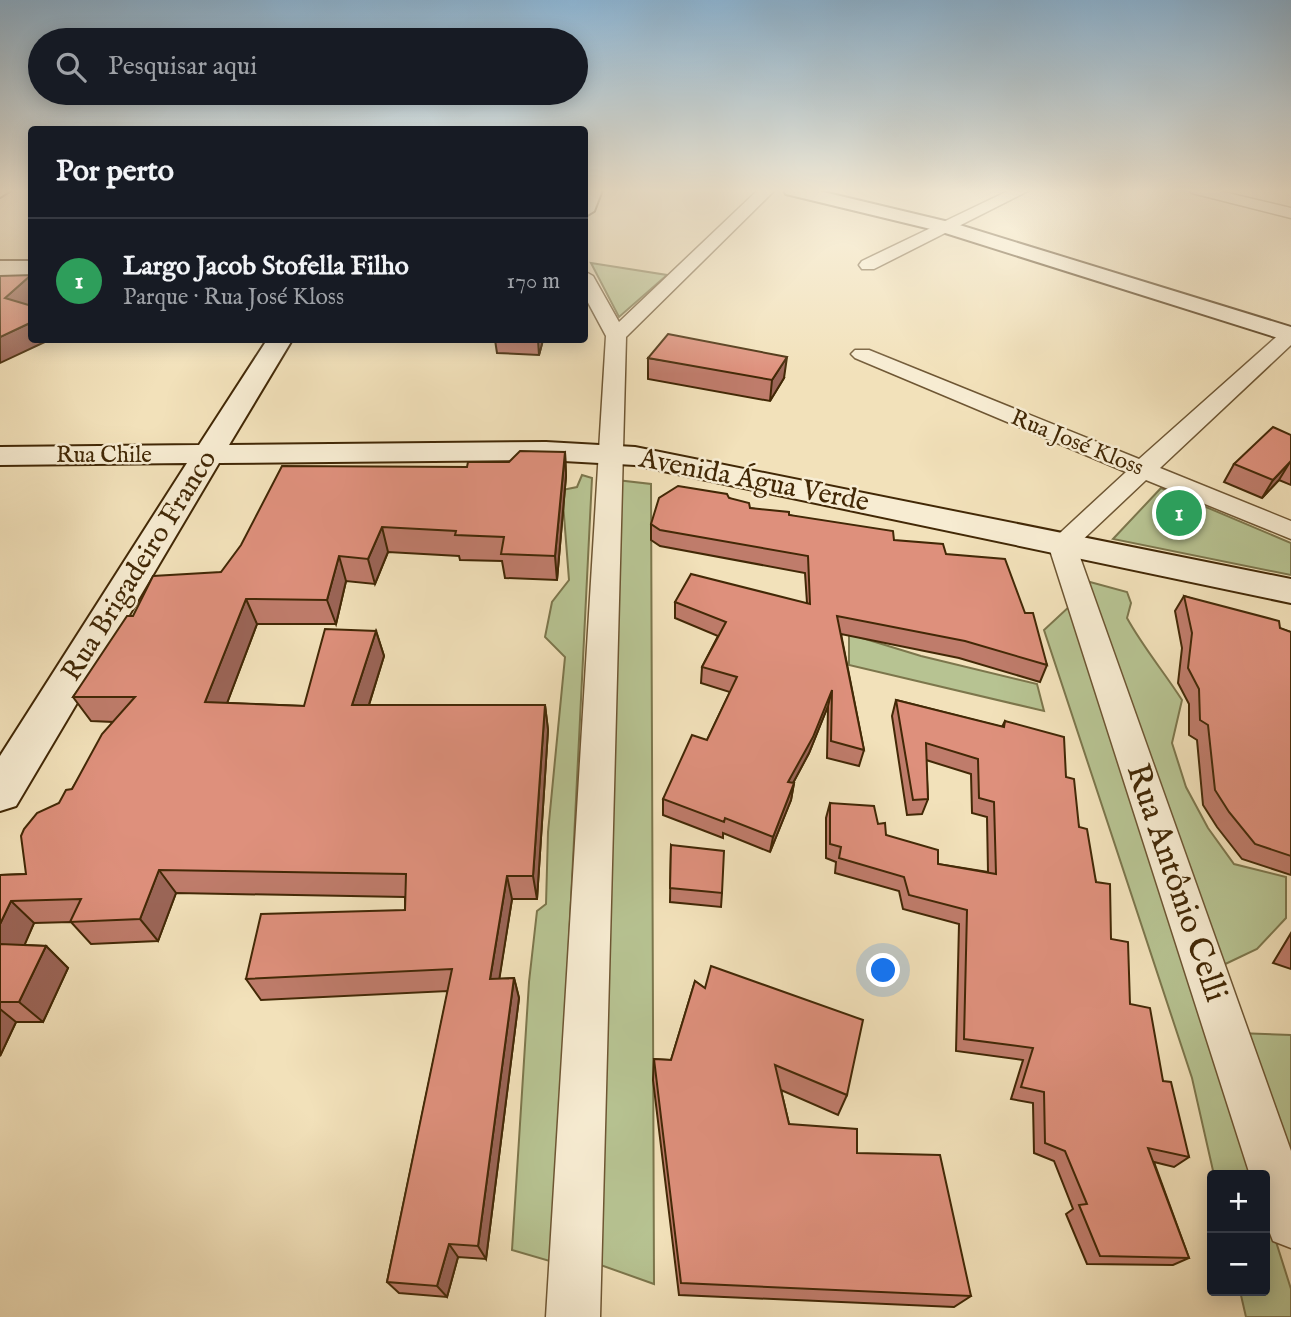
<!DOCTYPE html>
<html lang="pt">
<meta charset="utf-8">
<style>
:root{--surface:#171b24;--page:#20242c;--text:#f1f3f6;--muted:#9ea1a6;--line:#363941;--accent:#c59692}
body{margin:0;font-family:"IM FELL English",serif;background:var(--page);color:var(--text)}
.controls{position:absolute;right:21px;bottom:21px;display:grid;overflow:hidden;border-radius:7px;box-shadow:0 4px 18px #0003}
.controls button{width:63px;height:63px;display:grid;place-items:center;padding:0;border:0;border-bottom:2px solid var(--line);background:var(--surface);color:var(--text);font:35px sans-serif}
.you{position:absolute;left:884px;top:971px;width:24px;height:24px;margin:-18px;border:5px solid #fff;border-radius:50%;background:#1a73e8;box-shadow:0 0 0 10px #1a73e833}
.badge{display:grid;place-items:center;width:46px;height:46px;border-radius:50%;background:var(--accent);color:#fff;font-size:23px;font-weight:700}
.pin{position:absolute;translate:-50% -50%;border:4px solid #fff;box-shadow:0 2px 7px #0006}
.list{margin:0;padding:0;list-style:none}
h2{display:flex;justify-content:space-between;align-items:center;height:91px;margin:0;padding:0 28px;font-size:30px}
h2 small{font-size:23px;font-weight:400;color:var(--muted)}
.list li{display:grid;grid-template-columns:46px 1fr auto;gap:21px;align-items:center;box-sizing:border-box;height:126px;padding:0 28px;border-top:2px solid var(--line)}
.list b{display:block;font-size:26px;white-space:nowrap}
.list p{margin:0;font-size:23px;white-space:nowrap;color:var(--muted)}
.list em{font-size:23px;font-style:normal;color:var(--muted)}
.icon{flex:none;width:38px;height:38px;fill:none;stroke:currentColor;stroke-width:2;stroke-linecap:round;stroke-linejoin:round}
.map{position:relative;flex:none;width:1291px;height:1317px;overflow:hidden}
.search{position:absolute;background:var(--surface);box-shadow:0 4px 18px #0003;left:28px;top:28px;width:560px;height:77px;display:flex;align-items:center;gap:18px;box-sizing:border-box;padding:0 24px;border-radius:38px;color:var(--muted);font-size:26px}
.panel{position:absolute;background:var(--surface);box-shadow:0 4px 18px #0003;left:28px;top:126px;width:560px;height:217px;border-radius:7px}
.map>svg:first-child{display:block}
.green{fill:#b7c392;stroke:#7c764c;stroke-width:2}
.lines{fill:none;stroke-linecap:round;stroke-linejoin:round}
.street-casing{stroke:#6e5633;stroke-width:3}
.secondary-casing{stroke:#422806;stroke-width:4}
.street{fill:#f7ecd2;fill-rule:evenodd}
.secondary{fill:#f7ecd2;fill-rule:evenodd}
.wall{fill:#bf7c6b;stroke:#422806;stroke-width:2}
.shaded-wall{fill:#9b6557;stroke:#422806;stroke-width:2}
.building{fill:#de907c;stroke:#422806;stroke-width:2}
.labels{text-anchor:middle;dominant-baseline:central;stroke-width:5;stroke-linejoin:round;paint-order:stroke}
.far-street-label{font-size:23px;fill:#422806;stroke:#f7ecd2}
.street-label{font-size:28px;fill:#422806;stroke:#f7ecd2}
.near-street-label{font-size:33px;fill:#422806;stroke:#f7ecd2}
</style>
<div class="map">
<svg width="1291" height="1317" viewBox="0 0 1291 1317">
<rect width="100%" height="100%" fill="#f2e1ba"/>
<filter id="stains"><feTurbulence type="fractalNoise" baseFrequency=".00286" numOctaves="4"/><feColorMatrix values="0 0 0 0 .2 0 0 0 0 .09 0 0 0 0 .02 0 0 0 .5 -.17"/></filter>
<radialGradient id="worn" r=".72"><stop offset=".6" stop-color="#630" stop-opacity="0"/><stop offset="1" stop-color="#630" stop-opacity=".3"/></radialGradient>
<g class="green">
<polygon points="591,263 667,275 619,317"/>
<polygon points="582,475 592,478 553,1262 512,1250 529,982 537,911 546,904 548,832 565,657 545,637 552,602 569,580 562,490 577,487"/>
<polygon points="599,478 651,484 654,1284 578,1257"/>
<polygon points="1161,488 1291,543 1291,575 1113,539"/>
<path d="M 1079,579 L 1127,592 L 1131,603 L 1127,618 C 1143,647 1164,672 1182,700 L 1172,743 L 1186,787 L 1208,828 L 1234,864 L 1286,877 L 1286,918 L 1257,949 L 1219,967 Z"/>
<polygon points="1072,604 1255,1175 1214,1175 1192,1078 1044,630"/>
<polygon points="849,634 921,656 1037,684 1044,711 849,665"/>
<polygon points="1237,1033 1291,1035 1291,1182"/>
<polygon points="1265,1207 1291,1289 1291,1317 1246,1317 1240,1291 1265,1291"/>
</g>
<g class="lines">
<defs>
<g id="street">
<polygon points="758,190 775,190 626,337 600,1317 546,1317 606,336 584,295 584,271 593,276 619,322"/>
<polygon points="1010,190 1030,190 874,269 862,269 859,265 862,261"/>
<polygon points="1189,190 1215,190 1291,208 1291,218 1192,193"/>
<polygon points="1291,328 1291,345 1160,468 1291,521 1291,539 1146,480 1076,546 1291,1151 1291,1248 1273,1241 1265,1220 1265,1175 1250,1175 1048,544 1126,472 855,358 851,354 855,350 869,350 1139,459 1284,330"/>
</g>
<g id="secondary">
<polygon points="0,190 11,190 0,197"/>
<polygon points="584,190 602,190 594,211 584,217"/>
<polygon points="784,190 815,190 953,223 1291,327 1291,342 939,231 786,194"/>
<rect x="0" y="261" width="32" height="14"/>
<polygon points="267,340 292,340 229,445 546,442 635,447 1291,579 1291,603 635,465 546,460 219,463 16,806 0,811 0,756 187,463 0,465 0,447 199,445"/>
</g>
</defs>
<use href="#street" class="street-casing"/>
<use href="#secondary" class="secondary-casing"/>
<use href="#street" class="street"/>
<use href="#secondary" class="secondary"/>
</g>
<g class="wall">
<polygon points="495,340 543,340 539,355 497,353"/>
<polygon points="648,358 784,378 770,401 648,379"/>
<polygon points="1291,435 1291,485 1279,480 1262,498 1224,482 1234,464"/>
<polygon points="565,452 566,476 557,580 505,578 502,561 460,560 459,556 388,552 375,584 346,581 336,624 257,624 227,703 304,706 376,631 384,656 369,705 545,705 548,730 537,899 512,899 499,979 514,978 519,998 486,1259 458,1257 447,1297 399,1293 387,1282 448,991 261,1000 246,979 405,910 405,897 176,893 158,941 91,944 71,922 34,923 24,945 46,946 68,968 43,1022 16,1022 0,1056 0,875 26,874 59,803 72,789 113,722 91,721 73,697 133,616 221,572 467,467 509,462"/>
<polygon points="729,498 750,508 789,515 946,554 1025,613 1047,665 1040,682 959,658 841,634 864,750 859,766 827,758 828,706 809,753 793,783 794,783 791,800 770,852 723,833 723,838 663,815 663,799 707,740 730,692 701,683 702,667 718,636 675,618 675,602 807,603 805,573 660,546 651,540 651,524"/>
<polygon points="1184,596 1291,632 1291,875 1242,859 1217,827 1203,805 1197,740 1189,735 1189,704 1178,683 1182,648 1175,611"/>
<polygon points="896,700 1002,727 1005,721 1066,777 1079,827 1096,882 1111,939 1130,1004 1163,1081 1189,1157 1174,1167 1154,1162 1189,1258 1173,1265 1087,1264 1066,1214 1073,1209 1054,1161 1034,1153 1033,1103 1011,1099 1023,1060 956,1051 959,924 903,909 899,891 835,873 836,862 826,858 826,818 830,803 878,824 886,835 938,864 988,872 987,817 972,813 971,774 926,760 928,799 922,814 907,815 892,716"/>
<polygon points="671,845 722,893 721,907 670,902"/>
<polygon points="1291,933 1291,969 1273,963"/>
<polygon points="695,981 847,1095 838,1115 781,1090 789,1124 857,1153 971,1296 954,1307 679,1295 653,1080 654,1059 671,1060"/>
</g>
<g class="shaded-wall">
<polygon points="31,275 32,303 15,318 5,298"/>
<polygon points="32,322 32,340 49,340 0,363 0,337"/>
<polygon points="538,340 543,340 539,355"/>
<polygon points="787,357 784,378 770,401 772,380"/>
<polygon points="565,452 566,476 557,580 555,556"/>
<polygon points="1290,462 1279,480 1262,498 1273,480"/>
<polygon points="382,527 388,552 375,584 368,559"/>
<polygon points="339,556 346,581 336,624 327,600"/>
<polygon points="246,599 257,624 218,727 205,702"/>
<polygon points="376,631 384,656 361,730 352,705"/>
<polygon points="832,690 828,706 809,753 785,798 788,782"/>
<polygon points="545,705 548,730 537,899 533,876"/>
<polygon points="794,783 791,800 770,852 773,837"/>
<polygon points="159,870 176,893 158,941 140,919"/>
<polygon points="507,876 512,899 496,1000 490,979"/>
<polygon points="11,901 34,923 16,965 0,951 0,924"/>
<polygon points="46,946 68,968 43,1022 19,1002"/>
<polygon points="514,978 519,998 486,1259 478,1246"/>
<polygon points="0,1009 16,1022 0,1056"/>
<polygon points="449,1244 458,1257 447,1297 437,1286"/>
</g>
<g class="building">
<polygon points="31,275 5,298 32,306 32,322 0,337 0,276"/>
<polygon points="668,334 787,357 772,380 648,358"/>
<polygon points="1273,427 1291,435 1291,463 1290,462 1273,480 1234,464"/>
<polygon points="520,451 565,452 555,556 501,554 504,537 455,535 456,531 382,527 368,559 339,556 327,600 246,599 205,702 304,706 325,629 376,631 352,705 545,705 533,876 507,876 490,979 514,978 478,1246 449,1244 437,1286 387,1282 452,969 246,979 261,914 405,910 406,874 159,870 140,919 70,922 81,899 11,901 0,924 0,875 26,874 21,836 24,829 37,813 59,803 66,790 72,789 102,734 135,697 73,697 127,616 133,616 153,576 221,572 241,545 282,466 467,467 468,462 509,462"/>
<polygon points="678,486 727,494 729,498 749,503 750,508 789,512 789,515 893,531 894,540 943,544 946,554 1005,559 1025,613 1033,613 1047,665 965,641 837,616 864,750 831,741 832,690 813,737 788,782 794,783 773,837 725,818 724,822 663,799 692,735 707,740 737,677 702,667 726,622 675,602 691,574 810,604 808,556 660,530 651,524 659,498"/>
<polygon points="1184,596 1279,621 1280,628 1291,632 1291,856 1255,844 1229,812 1215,790 1208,725 1200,720 1199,689 1188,668 1192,633"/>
<polygon points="896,700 1004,727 1005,721 1064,737 1066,777 1074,779 1079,827 1087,829 1096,882 1110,884 1111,939 1128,942 1130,1004 1150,1008 1163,1081 1171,1082 1189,1157 1148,1148 1189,1258 1100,1256 1079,1205 1087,1204 1065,1151 1045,1143 1044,1092 1021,1087 1033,1048 964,1039 967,910 909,895 904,877 839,858 841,847 830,844 830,803 874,806 878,824 885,823 886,835 938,850 938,864 996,874 994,802 979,798 978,759 926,743 928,799 913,800"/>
<polygon points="671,845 724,851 722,893 670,888"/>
<polygon points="0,944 46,946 19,1002 0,1002"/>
<polygon points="711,966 863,1020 847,1095 775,1065 789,1124 857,1129 857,1153 940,1155 971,1296 681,1283 654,1059 671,1060 695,981 705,988"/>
</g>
<linearGradient id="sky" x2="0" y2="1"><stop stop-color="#8cb6d6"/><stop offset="0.51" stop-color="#f9f2e0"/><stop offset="1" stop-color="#f9f2e0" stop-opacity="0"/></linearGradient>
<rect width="1291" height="374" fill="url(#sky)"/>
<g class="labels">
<g class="far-street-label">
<text transform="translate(1077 443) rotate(22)">Rua José Kloss</text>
<text x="104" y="455">Rua Chile</text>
</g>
<g class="street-label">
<text transform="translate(754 481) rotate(11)">Avenida Água Verde</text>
<text transform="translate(140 566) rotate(-58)">Rua Brigadeiro Franco</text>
</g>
<g class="near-street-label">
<text transform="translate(1176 883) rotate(71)">Rua Antônio Celli</text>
</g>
</g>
<rect width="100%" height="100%" filter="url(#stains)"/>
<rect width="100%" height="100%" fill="url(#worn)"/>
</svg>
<div class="controls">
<button>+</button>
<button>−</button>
</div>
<div class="you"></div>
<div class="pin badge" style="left:1179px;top:513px;background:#2e9e5b">1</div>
<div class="search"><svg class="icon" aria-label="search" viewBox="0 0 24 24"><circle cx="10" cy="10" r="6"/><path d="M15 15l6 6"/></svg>Pesquisar aqui</div>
<section class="panel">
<h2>Por perto<small></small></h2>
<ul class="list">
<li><span class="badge" style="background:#2e9e5b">1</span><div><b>Largo Jacob Stofella Filho</b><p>Parque · Rua José Kloss</p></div><em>170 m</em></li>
</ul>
</section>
</div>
